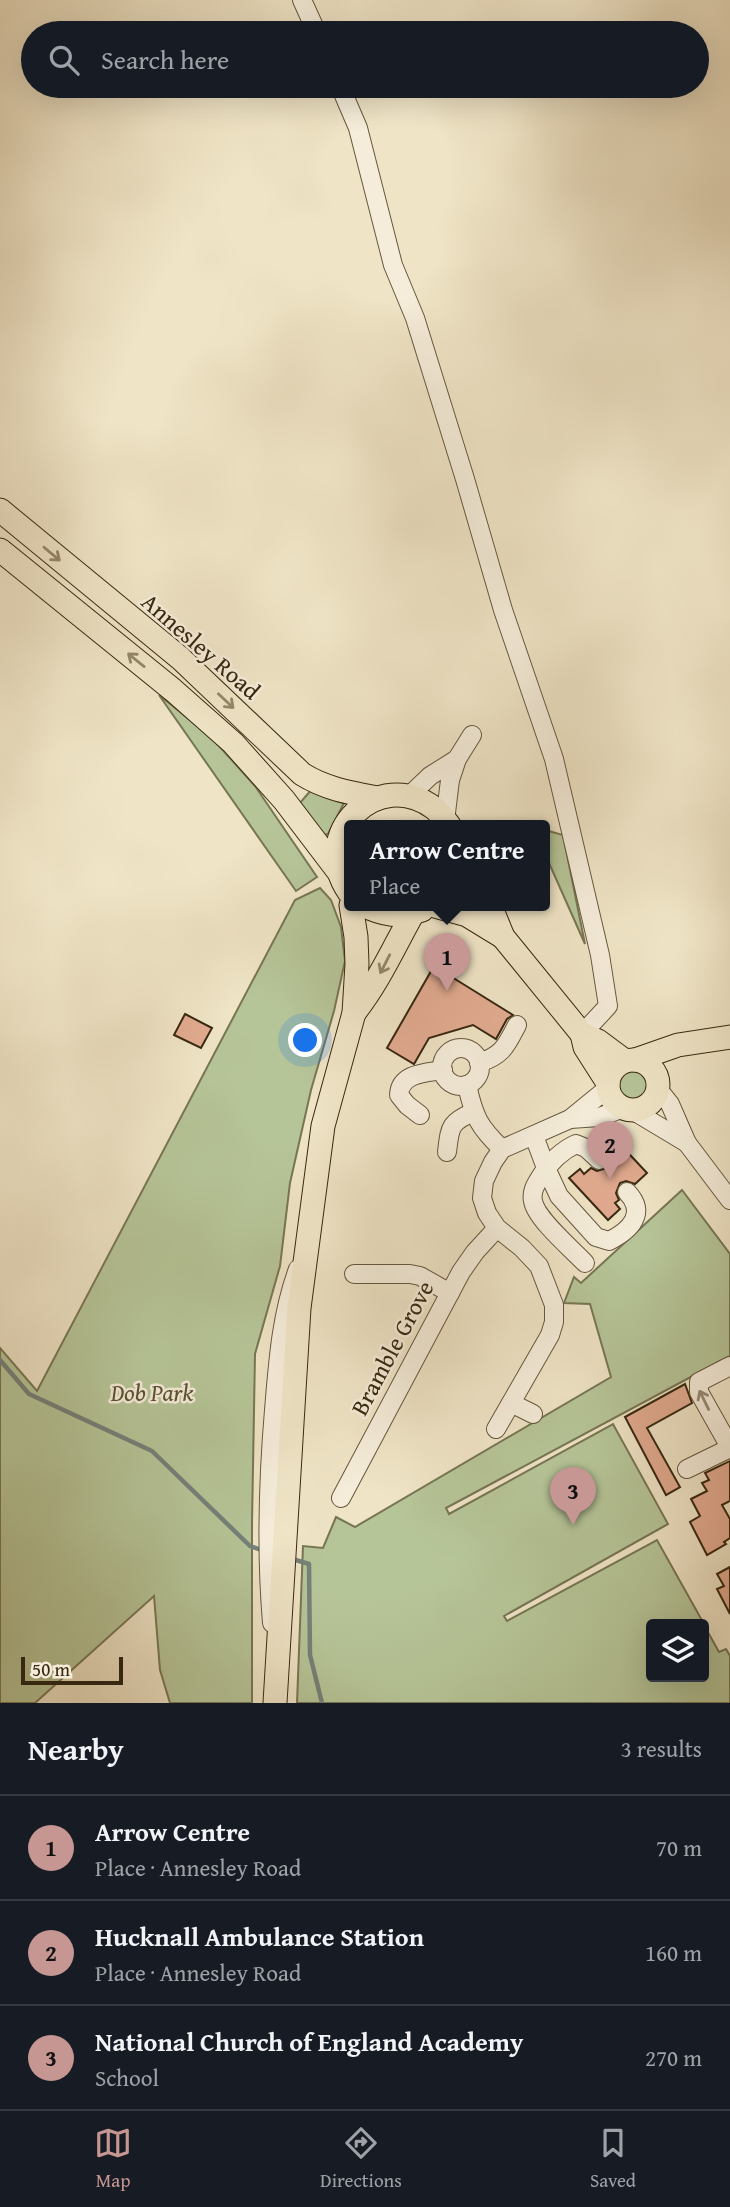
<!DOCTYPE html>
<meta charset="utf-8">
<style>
:root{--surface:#171b24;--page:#20242c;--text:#f1f3f6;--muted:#9ea1a6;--line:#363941;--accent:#c59692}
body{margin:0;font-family:"Gentium Book Plus",serif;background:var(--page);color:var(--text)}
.controls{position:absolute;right:21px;bottom:21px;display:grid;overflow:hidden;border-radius:7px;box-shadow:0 7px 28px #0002}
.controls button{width:63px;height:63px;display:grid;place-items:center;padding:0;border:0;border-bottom:2px solid var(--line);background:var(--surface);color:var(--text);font:35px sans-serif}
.scale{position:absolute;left:21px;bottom:18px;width:102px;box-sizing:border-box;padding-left:7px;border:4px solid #382810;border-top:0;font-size:19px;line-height:24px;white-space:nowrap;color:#382810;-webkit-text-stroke:5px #f5edda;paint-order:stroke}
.you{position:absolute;left:306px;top:1041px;width:24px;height:24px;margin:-18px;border:5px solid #fff;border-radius:50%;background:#1a73e8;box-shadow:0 0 0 10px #1a73e833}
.badge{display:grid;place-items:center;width:46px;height:46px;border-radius:50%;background:var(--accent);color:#111;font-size:23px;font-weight:700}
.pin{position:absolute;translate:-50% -58px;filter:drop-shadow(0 2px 4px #0008)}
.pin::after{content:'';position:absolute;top:37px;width:24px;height:21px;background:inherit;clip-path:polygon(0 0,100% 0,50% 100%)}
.popup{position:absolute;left:344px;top:820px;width:206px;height:91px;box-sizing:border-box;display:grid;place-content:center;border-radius:7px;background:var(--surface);filter:drop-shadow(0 2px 5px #0005);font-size:23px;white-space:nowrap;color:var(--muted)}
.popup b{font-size:26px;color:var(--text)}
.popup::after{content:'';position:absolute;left:50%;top:100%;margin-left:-14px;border:14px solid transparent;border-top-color:var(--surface)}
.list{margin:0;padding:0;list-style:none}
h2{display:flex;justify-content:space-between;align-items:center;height:91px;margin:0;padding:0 28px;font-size:30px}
h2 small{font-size:23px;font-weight:400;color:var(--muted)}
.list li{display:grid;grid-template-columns:46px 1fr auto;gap:21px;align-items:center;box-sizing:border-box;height:105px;padding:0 28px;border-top:2px solid var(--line)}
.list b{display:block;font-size:26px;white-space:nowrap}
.list p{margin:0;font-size:23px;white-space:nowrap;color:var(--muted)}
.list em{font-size:23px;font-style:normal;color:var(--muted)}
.icon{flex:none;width:38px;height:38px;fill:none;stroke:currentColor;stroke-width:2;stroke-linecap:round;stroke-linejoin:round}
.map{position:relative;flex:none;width:730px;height:1703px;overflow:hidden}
.search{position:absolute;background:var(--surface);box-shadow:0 7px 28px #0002;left:21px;right:21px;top:21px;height:77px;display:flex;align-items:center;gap:18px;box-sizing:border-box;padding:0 24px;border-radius:38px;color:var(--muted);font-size:26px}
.sheet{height:406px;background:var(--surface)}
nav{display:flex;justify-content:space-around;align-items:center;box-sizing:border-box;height:98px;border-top:2px solid var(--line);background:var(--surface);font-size:19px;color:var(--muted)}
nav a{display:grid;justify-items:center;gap:4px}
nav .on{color:var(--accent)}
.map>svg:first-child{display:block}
.green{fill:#b6c598;stroke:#777654;stroke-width:2}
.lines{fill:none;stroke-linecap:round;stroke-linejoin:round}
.stream{stroke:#758179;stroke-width:4.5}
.building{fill:#e2ab91;stroke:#382810;stroke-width:2}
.minor-casing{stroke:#66573e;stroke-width:20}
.major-casing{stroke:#382810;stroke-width:25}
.minor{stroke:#f5edda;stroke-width:18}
.major{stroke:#efe4c6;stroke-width:23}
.oneway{stroke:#94866b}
.oneway2{stroke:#968a75}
.labels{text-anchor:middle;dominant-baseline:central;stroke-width:5;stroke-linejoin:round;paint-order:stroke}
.street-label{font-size:24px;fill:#382810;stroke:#f5edda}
.park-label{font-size:24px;font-style:italic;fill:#584f32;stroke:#f5edda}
</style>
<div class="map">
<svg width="730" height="1703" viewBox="0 0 730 1703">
<rect width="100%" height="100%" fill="#efe4c6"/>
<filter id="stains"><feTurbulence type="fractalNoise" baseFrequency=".00286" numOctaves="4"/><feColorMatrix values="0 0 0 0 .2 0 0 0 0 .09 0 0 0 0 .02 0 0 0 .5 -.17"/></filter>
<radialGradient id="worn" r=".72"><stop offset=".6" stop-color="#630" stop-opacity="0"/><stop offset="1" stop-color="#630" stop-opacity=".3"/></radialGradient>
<g class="green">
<polygon points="159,695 211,737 255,786 317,877 296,891"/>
<polygon points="312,789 344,803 328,834 324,835 299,804"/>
<polygon points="545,830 563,835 585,944 545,854"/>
<polygon points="320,888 331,900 341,927 345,961 334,1011 311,1090 290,1183 280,1266 255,1354 252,1523 252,1703 170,1703 160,1670 154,1596 35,1703 0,1703 0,1348 37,1391 295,900"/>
<circle cx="633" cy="1085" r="17"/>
<polygon points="682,1190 730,1254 730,1356 446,1508 449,1514 613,1424 668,1524 504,1616 507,1621 657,1540 704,1624 651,1624 651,1677 704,1677 704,1625 719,1652 726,1649 730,1656 730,1703 297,1703 303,1546 323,1548 336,1517 355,1527 611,1377 590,1304 564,1303 574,1277 581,1283"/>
</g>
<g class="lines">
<g class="stream">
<polyline points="0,1360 29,1394 152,1451 250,1546 264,1551"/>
<polyline points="289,1558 309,1564 310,1655 322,1703"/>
</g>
</g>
<g class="building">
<polygon points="434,966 513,1015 507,1019 496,1039 473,1025 429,1038 414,1064 387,1048"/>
<polygon points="185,1014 212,1028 201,1048 174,1035"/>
<polygon points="618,1142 647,1173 635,1184 626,1181 620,1183 616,1193 619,1200 615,1203 620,1209 608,1220 569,1178 580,1169 584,1174 591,1168 597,1171 607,1168 610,1162 607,1152"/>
<polygon points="685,1384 692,1403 647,1428 680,1487 666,1495 625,1417"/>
<polygon points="730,1461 730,1501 722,1505 730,1519 730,1538 724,1542 726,1544 707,1555 690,1522 700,1516 691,1499 707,1491 702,1483 709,1480 705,1473"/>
<polygon points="730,1567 730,1614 717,1589 724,1586 717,1574"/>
</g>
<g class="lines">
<defs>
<g id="minor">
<polyline points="302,0 317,33"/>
<polyline points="340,86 358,128 393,265 415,318 465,479 503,610 554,759 600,955 608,1006 582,1034"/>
<polyline points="408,797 430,776 457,759"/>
<polyline points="445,821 450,780 457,759 472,735"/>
<circle cx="461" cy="1067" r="19"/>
<path d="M 479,1063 C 503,1055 506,1046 517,1025"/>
<path d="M 467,1085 C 474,1117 479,1127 502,1149"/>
<polyline points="658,1089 670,1104 687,1143 730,1200"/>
<polyline points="632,1110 687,1143"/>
<path d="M 420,1115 L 407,1105 L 399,1095 C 400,1073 425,1073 443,1070"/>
<polyline points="570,1119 600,1117 623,1108"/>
<path d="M 534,1136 L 546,1168 L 559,1196 L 596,1237 L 609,1241 C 631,1230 647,1213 627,1192"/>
<path d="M 447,1152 C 450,1128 449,1122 474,1112"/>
<path d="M 585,1263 C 572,1249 536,1219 533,1201 C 531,1191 536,1184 541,1176 C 550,1162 561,1151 576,1144 L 586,1148 L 599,1160"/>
<polyline points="354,1274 410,1274 420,1276 450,1293"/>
<polyline points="730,1366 699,1382 699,1392 730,1447"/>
<polyline points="511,1403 533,1414"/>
<polyline points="496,1429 550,1335 554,1322 554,1305 539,1266 522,1248 497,1228 487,1213 482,1198 484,1181 493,1162 502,1149 570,1119 608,1088"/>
<polyline points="687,1469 730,1448"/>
<polyline points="341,1498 461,1272 475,1252 497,1228"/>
<path d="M 272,1623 C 266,1552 268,1481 274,1410 C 278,1362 281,1315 298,1269"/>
</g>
<g id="major">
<path d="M 0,510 L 180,658 L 302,774 C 326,789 351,793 378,798"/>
<polyline points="0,550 173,690 233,743 284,800 338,871"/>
<path d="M 349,892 C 309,834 378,766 434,808 C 440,813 444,819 449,825"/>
<path d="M 363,905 C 383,915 400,918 422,910"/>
<polyline points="431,905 467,915 503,937"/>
<polyline points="490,905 503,937 582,1034 598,1041 625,1061"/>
<path d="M 354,1013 C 378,983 394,947 413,913"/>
<polyline points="582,1034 585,1047 608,1083"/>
<polyline points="635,1060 678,1045 730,1037"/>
<circle cx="633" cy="1085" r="25"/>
<polyline points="275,1703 299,1308 323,1126 354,1013 357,964 356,937 351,905"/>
</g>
</defs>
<use href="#minor" class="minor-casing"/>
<use href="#major" class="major-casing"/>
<use href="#minor" class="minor"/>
<use href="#major" class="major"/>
</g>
<defs><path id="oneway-shaft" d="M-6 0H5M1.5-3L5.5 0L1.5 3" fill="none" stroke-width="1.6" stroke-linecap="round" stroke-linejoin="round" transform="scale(1.75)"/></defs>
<g class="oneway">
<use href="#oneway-shaft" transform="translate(52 554) rotate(40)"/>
<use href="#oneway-shaft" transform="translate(136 660) rotate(-141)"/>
<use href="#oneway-shaft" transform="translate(226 701) rotate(43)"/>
<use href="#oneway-shaft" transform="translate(385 964) rotate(117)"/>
</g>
<use class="oneway2" href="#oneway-shaft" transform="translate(704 1400) rotate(-116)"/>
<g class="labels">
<g class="street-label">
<text transform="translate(201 646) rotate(41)">Annesley Road</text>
<text transform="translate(392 1348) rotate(-62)">Bramble Grove</text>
</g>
<g class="park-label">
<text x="152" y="1392">Dob Park</text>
</g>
</g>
<rect width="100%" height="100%" filter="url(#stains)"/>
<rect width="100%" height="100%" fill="url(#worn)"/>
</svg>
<div class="controls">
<button><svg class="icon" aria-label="layers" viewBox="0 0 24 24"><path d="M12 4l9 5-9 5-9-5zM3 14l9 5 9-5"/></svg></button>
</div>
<div class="scale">50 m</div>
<div class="you"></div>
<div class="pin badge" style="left:447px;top:991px">1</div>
<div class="popup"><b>Arrow Centre</b>Place</div>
<div class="pin badge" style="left:610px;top:1179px">2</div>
<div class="pin badge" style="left:573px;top:1525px">3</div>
<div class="search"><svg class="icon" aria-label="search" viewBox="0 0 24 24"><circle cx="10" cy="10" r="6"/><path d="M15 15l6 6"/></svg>Search here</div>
</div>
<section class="sheet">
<h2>Nearby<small>3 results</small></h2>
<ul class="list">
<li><span class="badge">1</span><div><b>Arrow Centre</b><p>Place · Annesley Road</p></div><em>70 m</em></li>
<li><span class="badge">2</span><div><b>Hucknall Ambulance Station</b><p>Place · Annesley Road</p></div><em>160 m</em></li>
<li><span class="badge">3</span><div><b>National Church of England Academy</b><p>School</p></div><em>270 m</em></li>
</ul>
</section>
<nav>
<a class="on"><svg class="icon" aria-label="map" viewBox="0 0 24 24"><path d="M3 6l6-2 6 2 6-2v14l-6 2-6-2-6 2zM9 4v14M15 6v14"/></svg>Map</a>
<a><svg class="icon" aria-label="directions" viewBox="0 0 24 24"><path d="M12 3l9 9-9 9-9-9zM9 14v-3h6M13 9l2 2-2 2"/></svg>Directions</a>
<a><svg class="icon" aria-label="saved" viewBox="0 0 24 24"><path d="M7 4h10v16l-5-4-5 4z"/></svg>Saved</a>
</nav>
